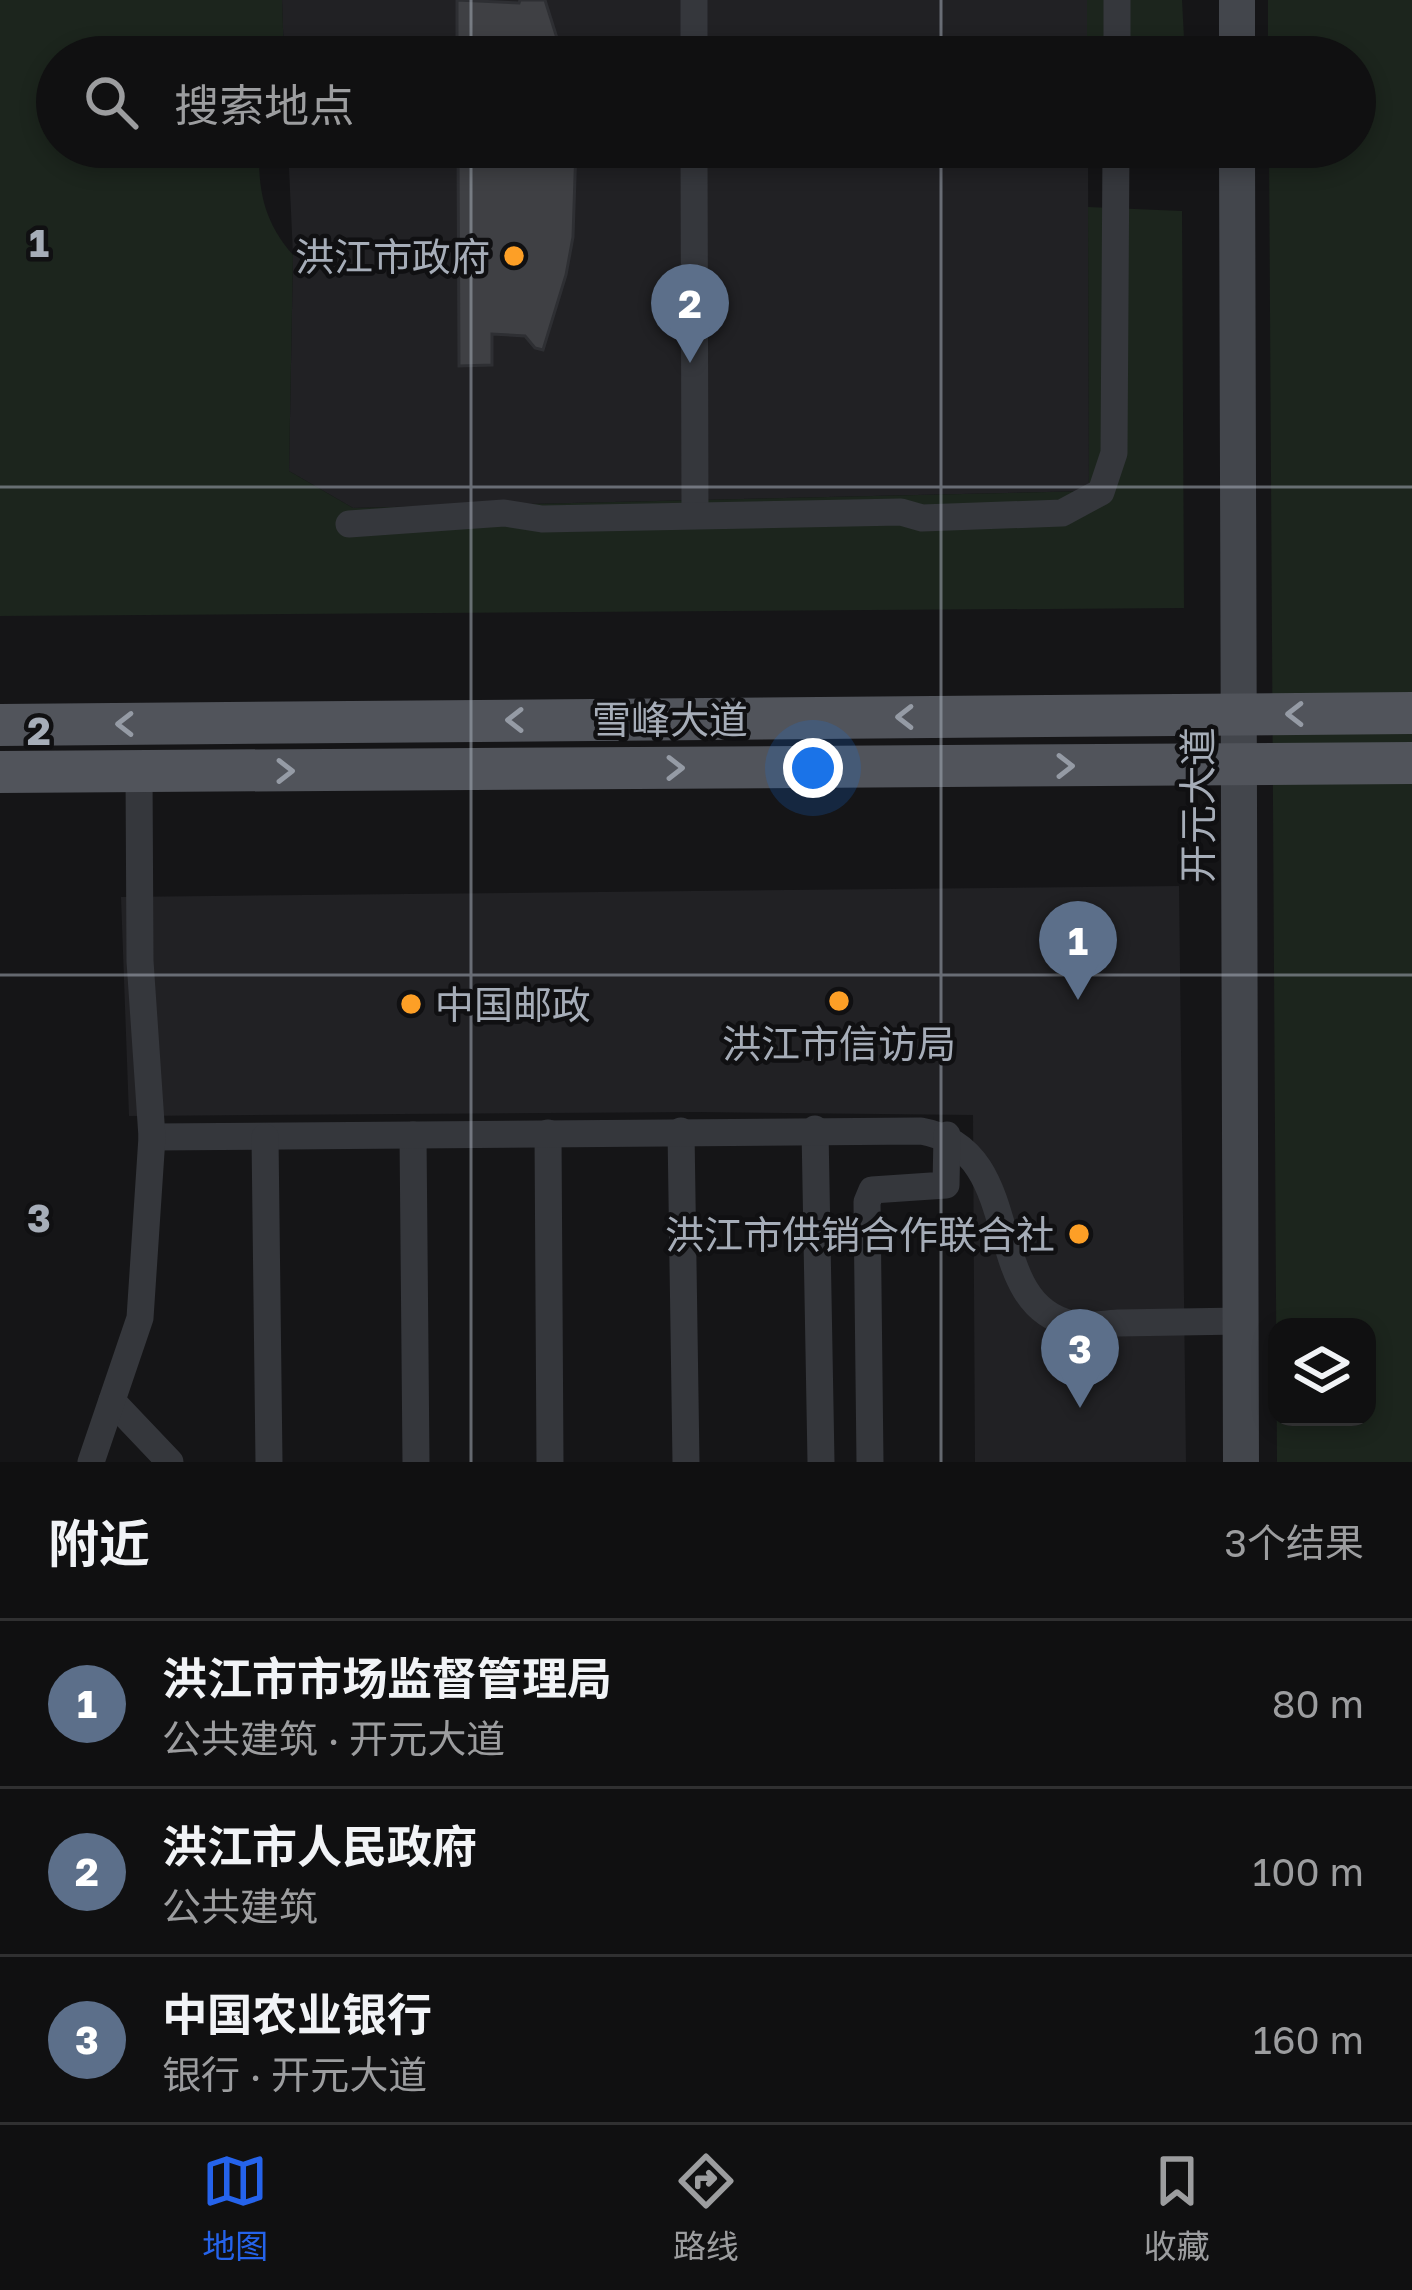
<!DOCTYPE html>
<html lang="zh">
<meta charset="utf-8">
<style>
:root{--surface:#101011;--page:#19191a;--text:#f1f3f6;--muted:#9c9d9f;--line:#303031;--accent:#2563eb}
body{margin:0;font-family:"Golos Text","Noto Sans SC",sans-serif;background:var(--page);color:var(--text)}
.controls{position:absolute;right:36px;bottom:36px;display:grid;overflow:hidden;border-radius:24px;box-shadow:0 6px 18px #0003}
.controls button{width:108px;height:108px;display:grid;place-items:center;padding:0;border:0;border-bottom:3px solid var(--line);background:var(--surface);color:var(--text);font:60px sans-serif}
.you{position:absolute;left:813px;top:768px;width:42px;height:42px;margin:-30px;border:9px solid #fff;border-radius:50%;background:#1a73e8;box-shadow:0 0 0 18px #1a73e833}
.badge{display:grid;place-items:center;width:78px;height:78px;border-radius:50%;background:var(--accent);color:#fff;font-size:39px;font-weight:700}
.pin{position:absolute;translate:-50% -99px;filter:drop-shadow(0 3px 6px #0008)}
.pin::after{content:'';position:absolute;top:63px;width:42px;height:36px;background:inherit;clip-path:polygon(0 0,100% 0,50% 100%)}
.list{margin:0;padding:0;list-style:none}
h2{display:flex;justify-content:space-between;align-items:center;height:156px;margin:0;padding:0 48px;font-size:51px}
h2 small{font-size:39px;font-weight:400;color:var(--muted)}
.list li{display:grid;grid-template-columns:78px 1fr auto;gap:36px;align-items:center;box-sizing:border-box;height:168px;padding:0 48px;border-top:3px solid var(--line)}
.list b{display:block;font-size:45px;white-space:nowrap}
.list p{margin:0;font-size:39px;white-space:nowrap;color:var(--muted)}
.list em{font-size:39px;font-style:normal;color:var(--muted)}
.icon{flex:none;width:66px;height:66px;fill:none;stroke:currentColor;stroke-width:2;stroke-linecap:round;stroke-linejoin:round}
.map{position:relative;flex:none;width:1412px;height:1462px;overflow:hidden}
.search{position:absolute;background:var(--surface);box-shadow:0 6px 18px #0003;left:36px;right:36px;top:36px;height:132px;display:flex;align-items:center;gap:30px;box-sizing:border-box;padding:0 42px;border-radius:66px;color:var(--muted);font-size:45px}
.sheet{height:660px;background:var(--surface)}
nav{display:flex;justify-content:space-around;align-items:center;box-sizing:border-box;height:168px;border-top:3px solid var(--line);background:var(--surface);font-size:33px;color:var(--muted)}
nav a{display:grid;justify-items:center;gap:6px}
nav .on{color:var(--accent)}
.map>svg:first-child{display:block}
.built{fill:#212124}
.green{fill:#1c251d;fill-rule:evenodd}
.building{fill:#3f4044;stroke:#2e2f33;stroke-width:3}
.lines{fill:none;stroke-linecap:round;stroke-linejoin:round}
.street{stroke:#35373c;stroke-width:27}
.secondary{stroke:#43464c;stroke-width:36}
.primary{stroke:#51545b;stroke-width:42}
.oneway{stroke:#959ba5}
.grid{fill:none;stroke:#a6adb8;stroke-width:3;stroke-opacity:0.55}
.poi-dot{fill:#fd9f26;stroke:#101012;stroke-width:4.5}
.labels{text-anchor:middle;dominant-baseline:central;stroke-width:9;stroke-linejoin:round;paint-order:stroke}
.poi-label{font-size:39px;fill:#a6adb8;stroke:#101012;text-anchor:end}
.street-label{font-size:39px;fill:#a6adb8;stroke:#101012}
.grid-label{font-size:39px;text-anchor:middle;font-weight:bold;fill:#a6adb8;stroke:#101012;stroke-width:9;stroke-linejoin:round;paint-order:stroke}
</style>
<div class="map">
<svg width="1412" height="1462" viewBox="0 0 1412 1462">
<rect width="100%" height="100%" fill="#151517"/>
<g class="built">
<polygon points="282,0 1087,0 1087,57 284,57"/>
<polygon points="288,147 1088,147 1089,491 353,508 289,471 293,255"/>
<polygon points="1179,886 1186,1462 975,1462 973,1115 697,1112 129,1116 121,897"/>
</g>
<g class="green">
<path d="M 0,0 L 282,0 L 284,57 L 57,57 L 57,147 L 259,147 C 258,191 264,222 293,255 L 289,471 L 353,508 L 1089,491 L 1088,207 L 1182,211 L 1184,608 L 0,616 Z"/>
<polygon points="1087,0 1182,0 1185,57 1087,57"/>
<path d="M 1268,0 L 1412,0 L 1412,1462 L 1277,1462 L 1269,147 L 1355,147 L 1355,57 L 1268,57 ZM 1277,1327 L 1367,1327 L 1367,1417 L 1277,1417 Z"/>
</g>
<g class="building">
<polygon points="457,0 519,3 520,0 545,0 563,57 457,57"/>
<polygon points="458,147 576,147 573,237 566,275 543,350 535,348 525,336 492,334 492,365 459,366"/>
</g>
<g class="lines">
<g class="street">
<polyline points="694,0 694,57"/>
<polyline points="1117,57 1117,0"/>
<polyline points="694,147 695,515"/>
<polyline points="349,524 504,513 542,519 901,512 922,518 1062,513 1101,492 1114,453 1116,147"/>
<polyline points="815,1129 821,1462"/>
<polyline points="681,1131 686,1462"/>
<polyline points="548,1133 550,1462"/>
<polyline points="413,1135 416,1462"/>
<path d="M 152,1137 L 921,1131 C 1030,1150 978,1303 1072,1324 C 1086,1327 1104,1324 1118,1323 C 1159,1322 1200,1322 1241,1321"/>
<polyline points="265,1137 269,1462"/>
<polyline points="112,1401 170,1462"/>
<polyline points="91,1462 140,1318 152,1137 140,961 139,771"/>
<polyline points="870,1462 867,1202 872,1190 946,1185 947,1135"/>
</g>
<g class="secondary">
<polyline points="1237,0 1237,57"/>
<polyline points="1237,147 1241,1462"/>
</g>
<g class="primary">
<polyline points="0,725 1412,713"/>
<polyline points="0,772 1412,763"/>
</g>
</g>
<defs><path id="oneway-chevron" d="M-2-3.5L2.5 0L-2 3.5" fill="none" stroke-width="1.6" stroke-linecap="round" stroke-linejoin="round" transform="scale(3)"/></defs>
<g class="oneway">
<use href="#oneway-chevron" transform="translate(1295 714) rotate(180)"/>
<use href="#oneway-chevron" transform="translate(905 717) rotate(180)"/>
<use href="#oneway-chevron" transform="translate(515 720) rotate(180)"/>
<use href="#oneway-chevron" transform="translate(125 724) rotate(180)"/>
<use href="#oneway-chevron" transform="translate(1065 766)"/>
<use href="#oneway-chevron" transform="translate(675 768)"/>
<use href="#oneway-chevron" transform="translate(285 771)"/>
</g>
<path class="grid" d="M 471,0 L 471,57M 941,0 L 941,57M 471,147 L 471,1462M 941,147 L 941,1462M 0,487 L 1412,487M 0,975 L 1412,975"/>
<g class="poi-dot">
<circle cx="514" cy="256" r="12"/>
<circle cx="839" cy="1001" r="12"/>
<circle cx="411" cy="1004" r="12"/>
<circle cx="1079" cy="1234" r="12"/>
</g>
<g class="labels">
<g class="poi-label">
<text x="490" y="256">洪江市政府</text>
<text x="435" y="1004" text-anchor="start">中国邮政</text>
<text x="839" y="1043" text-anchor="middle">洪江市信访局</text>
<text x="1055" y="1234">洪江市供销合作联合社</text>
</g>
<g class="street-label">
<text x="670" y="719">雪峰大道</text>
<text transform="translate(1197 805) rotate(-90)">开元大道</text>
</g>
</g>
<g class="grid-label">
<text x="39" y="257">1</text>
<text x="39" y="745">2</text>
<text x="39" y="1232">3</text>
</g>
</svg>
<div class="controls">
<button><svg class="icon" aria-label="layers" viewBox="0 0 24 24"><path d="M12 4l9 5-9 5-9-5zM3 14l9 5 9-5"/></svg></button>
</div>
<div class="you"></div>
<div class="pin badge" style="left:1078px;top:1000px;background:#5c6f8a">1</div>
<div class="pin badge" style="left:690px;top:363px;background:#5c6f8a">2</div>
<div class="pin badge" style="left:1080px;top:1408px;background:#5c6f8a">3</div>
<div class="search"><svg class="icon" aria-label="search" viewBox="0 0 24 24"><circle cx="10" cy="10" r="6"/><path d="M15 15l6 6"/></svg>搜索地点</div>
</div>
<section class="sheet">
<h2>附近<small>3个结果</small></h2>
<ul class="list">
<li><span class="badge" style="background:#5c6f8a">1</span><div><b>洪江市市场监督管理局</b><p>公共建筑 · 开元大道</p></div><em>80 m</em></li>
<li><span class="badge" style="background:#5c6f8a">2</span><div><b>洪江市人民政府</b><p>公共建筑</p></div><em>100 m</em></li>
<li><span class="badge" style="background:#5c6f8a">3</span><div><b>中国农业银行</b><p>银行 · 开元大道</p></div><em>160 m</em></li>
</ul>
</section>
<nav>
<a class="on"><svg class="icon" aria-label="map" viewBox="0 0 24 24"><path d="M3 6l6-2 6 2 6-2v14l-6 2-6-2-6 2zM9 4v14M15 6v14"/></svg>地图</a>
<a><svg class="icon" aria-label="directions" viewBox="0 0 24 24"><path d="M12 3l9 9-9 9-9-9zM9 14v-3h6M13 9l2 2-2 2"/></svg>路线</a>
<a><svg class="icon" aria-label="saved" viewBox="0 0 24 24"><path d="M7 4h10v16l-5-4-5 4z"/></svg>收藏</a>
</nav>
